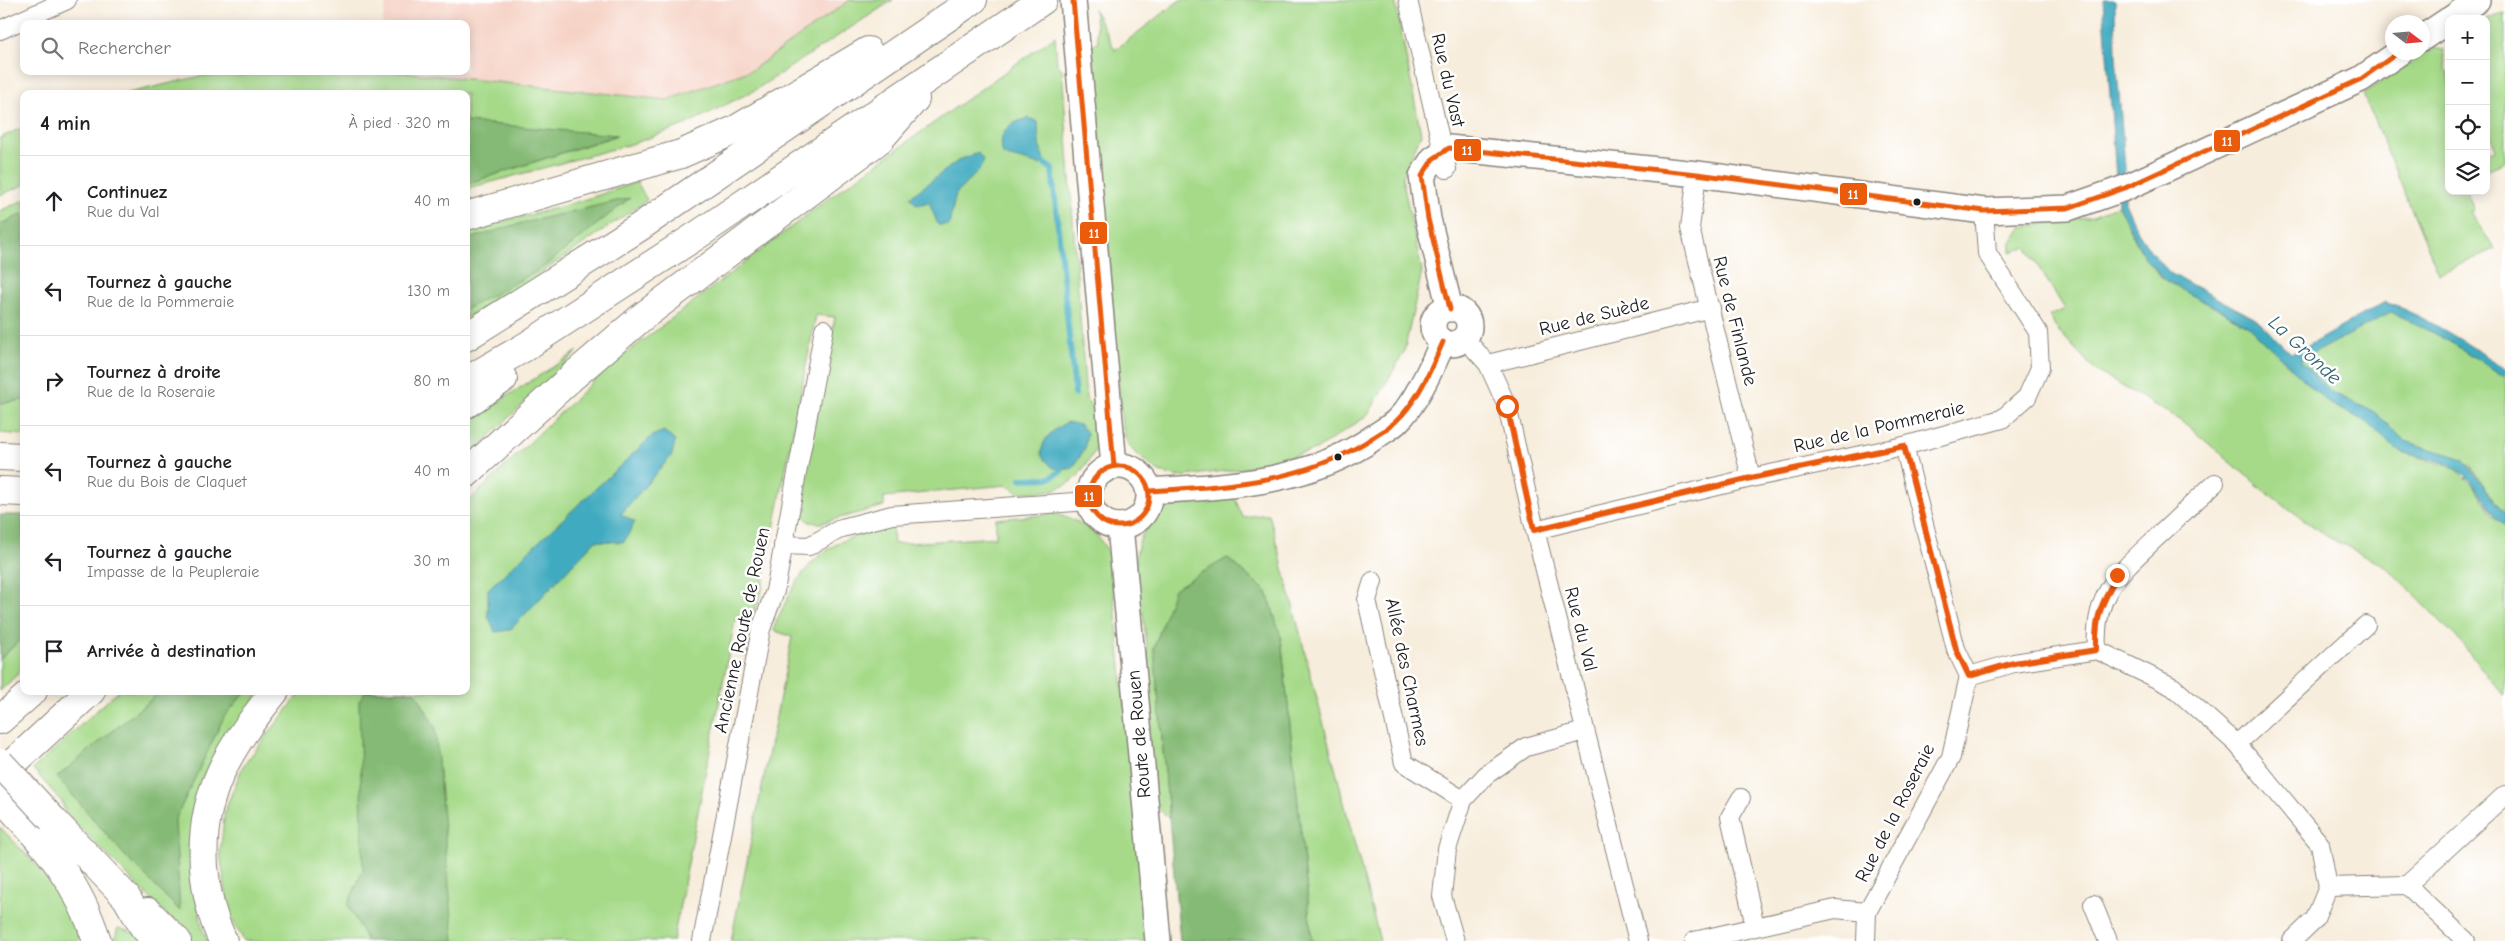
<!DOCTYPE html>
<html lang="fr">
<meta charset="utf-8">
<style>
:root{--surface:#fff;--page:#f2f2f2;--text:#202124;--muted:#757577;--line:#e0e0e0}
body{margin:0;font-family:"Comic Neue",sans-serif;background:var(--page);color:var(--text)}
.controls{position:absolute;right:15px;top:15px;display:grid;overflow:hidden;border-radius:10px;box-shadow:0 2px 12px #0003}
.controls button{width:45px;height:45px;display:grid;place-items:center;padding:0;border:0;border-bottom:1px solid var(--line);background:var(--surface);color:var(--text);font:25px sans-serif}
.compass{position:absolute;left:2385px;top:15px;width:45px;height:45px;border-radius:50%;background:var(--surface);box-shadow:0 2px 12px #0003;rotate:106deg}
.stop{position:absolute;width:15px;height:15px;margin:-11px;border:4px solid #ea580c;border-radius:50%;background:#fff}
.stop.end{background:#ea580c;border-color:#fff;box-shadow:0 1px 5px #0008}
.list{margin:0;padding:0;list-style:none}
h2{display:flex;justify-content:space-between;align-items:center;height:65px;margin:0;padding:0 20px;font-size:21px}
h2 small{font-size:16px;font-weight:400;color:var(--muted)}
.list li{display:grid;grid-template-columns:32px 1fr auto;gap:15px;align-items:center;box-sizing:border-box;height:90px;padding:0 20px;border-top:1px solid var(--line)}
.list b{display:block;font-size:19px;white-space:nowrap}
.list p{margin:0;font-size:16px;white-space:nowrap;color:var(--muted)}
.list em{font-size:16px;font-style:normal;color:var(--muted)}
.icon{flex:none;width:28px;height:28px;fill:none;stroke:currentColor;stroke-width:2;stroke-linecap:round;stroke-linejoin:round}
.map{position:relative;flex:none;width:2505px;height:941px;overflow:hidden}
.search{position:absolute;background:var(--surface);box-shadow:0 2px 12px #0003;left:20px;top:20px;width:450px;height:55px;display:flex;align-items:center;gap:12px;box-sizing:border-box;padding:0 18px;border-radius:10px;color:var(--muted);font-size:19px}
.panel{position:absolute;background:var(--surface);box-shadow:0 2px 12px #0003;left:20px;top:90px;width:450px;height:605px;border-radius:10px}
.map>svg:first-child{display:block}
.built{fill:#f6d2c5}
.green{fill:#a6da89;stroke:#617b52}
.forest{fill:#84ba75;stroke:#506b48}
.water{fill:#41aac0;stroke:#2e636e}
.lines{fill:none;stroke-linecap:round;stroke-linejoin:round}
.stream{stroke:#41aac0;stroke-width:6}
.street-casing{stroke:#8a847c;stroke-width:20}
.secondary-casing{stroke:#8a847c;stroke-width:28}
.highway-casing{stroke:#8a847c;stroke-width:30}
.street{stroke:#fff;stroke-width:18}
.secondary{stroke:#fff;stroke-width:25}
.highway{stroke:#fff;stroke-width:28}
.highway-bridge-casing{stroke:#8a847c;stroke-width:30;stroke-linecap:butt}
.highway-bridge{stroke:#fff;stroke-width:28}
.bus-1-casing{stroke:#fff;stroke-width:9}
.bus-1{stroke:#ea5b0c;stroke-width:5}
.route{stroke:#ea580c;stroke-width:6}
.bus-dot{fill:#1c1c1c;stroke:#fff;stroke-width:2}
.labels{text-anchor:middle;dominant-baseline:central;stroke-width:5;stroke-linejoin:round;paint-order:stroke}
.street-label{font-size:19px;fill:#1c1c1c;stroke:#fff}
.water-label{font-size:20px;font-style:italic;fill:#2e636e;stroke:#fff}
.line-badge{stroke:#fff;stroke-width:2}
.badge-label{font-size:14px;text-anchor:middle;font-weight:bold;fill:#fff}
</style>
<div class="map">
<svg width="2505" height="941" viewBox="0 0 2505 941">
<rect width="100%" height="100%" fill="#fff"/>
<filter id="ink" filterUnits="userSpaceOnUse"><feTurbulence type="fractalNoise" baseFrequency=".02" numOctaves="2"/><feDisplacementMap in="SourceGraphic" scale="10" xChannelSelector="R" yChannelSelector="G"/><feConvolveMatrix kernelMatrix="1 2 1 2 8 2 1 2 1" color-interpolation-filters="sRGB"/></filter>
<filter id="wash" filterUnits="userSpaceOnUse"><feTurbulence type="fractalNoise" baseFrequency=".0096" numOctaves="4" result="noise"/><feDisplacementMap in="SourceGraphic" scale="20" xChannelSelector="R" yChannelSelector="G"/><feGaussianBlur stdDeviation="1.12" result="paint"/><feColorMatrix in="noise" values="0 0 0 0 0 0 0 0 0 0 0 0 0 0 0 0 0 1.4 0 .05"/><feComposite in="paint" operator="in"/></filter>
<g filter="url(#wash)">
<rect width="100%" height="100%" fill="#f7eddc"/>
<polygon class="built" points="387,0 850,0 752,70 667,100 392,71 466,71 466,24 382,24"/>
<g class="green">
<polygon points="850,0 893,0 755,90 687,124 635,143 466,189 466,184 615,136 466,122 466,94 124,94 201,76 392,71 667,100 752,70"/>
<polygon points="1180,0 1395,0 1421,134 1402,178 1422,271 1404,352 1368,415 1316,450 1240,469 1179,477 1159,472 1136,454 1127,443 1122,425 1092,45 1098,41 1094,9 1115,50"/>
<polygon points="2505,12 2505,162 2486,170 2486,153 2496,150 2486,119 2488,114 2486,112 2486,19"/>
<polygon points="1055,36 1057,65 1062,69 1086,399 1099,415 1099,434 1095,451 1078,476 1066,485 1050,491 1019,493 1006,485 884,497 884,506 821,523 809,522 801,512 801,500 835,317 816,315 761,594 749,624 735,620 673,941 244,941 230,916 220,854 225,810 243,766 302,691 466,691 466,504 607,368 829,198"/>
<polygon points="2434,48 2443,50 2446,69 2449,72 2449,191 2466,191 2474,210 2470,212 2495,249 2439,274 2363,94"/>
<polygon points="24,127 24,185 0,195 0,138"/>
<path d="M 637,182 L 647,200 L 528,282 L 466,318 L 466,229 C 525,218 581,202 637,182 Z"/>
<polygon points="24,200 24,213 0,225 0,211"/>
<path d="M 2118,205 C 2131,232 2142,261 2166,281 L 2247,325 L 2327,402 L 2367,422 L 2402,452 L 2455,468 L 2474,487 L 2491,513 L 2505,528 L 2505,696 L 2457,638 L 2386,566 L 2328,537 L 2267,493 L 2182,421 L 2096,371 L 2055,327 L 2050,316 L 2065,309 L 2026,247 L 2011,252 L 2011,242 L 2022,227 L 2093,216 Z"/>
<polygon points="2392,311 2452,343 2505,377 2505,514 2470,466 2431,449 2405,441 2374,412 2331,392 2300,361 2301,358"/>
<polygon points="578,351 466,459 466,422"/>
<polygon points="24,400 24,435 0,433 0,403"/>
<path d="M 1234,497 L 1243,517 L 1269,514 L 1380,941 L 1312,941 L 1281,637 L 1154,648 L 1169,819 L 1155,805 L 1142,668 L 1148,659 L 1143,613 L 1136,608 C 1133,561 1131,519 1184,501 C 1198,496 1219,498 1234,497 Z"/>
<path d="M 1054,514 C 1081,520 1097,531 1110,555 L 1148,941 L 731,941 L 792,637 L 773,630 C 800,565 821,540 892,526 L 894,544 L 996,537 L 996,519 Z"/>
<polygon points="24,636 24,668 0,691 0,659"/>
<polygon points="118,691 260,691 203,779 189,842 202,928 208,941 193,941 65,813 62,802 33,769"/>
<path d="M 0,827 C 32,861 69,893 79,941 L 0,941 Z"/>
<polygon points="118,928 135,933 142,941 114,941"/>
</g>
<g class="forest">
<polygon points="466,122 617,135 466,184"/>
<polygon points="630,198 541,269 466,309 466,240 514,225"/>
<polygon points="24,213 24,400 0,403 0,225"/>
<polygon points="0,515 24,515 24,636 0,659"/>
<polygon points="1227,558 1267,592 1281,637 1312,941 1180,941 1154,648 1174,589"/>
<polygon points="161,691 246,691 224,717 175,820 180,911 127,858 57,777"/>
<polygon points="366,691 415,691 435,727 454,941 367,941 348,905 363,869 359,701"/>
</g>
<g class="water">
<path d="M 2103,0 L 2115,0 L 2116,56 L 2125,166 L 2125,203 L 2138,232 L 2150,250 L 2170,273 L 2256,319 L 2291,353 L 2297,352 L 2385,302 C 2428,317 2467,344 2505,368 L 2505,377 L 2452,343 L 2392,312 L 2300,360 L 2331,392 L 2374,412 L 2405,441 L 2463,459 L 2505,514 L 2505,528 C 2489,511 2475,480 2455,468 C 2440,459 2419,457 2402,452 L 2394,448 L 2367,422 L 2327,402 L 2247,325 L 2166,281 L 2145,258 L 2118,205 Z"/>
<path d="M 1029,118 L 1038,122 L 1039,144 L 1044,160 L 1040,165 L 1003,155 C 997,132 1008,123 1029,118 Z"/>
<polygon points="978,153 984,161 979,170 956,194 949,225 938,225 929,202 917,205 910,197 959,160"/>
<path d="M 1067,422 L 1080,425 L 1087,433 L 1085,448 L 1073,468 C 1055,472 1051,468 1041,454 C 1043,437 1053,430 1067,422 Z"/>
<polygon points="664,431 675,441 672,455 621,514 635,522 624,542 595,541 510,630 495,632 488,616 488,589 652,436"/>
</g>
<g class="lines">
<g class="stream">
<polyline points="1042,162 1052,169 1075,394"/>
<polyline points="1021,479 1050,478 1061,471"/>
</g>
</g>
</g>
<g filter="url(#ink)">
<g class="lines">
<defs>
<g id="street">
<polyline points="1408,0 1447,169"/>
<polyline points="0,30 67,0"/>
<polyline points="1697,174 1690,228 1751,478"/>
<polyline points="1464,338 1488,364 1507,406 1535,530 1638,941"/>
<polyline points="1488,364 1711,308"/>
<polyline points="1535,530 1751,478 1904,446 2002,419 2027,397 2040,368 2038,332 1987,253 1984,211"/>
<polyline points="783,545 809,546 842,528 892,515 1089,501"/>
<polyline points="1373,581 1367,600 1404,763 1463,800"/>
<path d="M 2097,650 C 2093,594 2118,574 2156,538 C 2176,520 2195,501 2215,483"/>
<polyline points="1969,676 2014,663 2097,650 2173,687 2237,744 2320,844 2328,887 2315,919 2292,941"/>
<polyline points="2237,744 2366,625"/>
<polyline points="1741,798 1730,817 1755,926"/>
<polyline points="2407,885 2466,941"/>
<polyline points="2328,887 2407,885 2505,795"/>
<polyline points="2093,904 2108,941"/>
<polyline points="702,941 761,629 775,591 824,329"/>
<polyline points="1455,941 1442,896 1447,849 1463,800 1486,775 1526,747 1585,731"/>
<polyline points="1694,941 1835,909 1867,912 1951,757 1969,676 1956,649 1904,446"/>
<polyline points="1866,941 1867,912"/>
</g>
<g id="secondary">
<polyline points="1073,0 1114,466"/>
<polyline points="2451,19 2477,0"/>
<polyline points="2422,38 2449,20"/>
<circle cx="1451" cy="326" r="18"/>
<polyline points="1450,309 1428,219 1422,176 1433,159 1449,148 1697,174 1984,211 2068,208 2125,188 2361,79 2400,52"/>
<circle cx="1119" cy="496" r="30"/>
<path d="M 1149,491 C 1227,486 1309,484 1376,436 C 1383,431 1391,427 1397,421 C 1416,403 1432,366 1443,342"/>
<polyline points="1120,526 1158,941"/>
</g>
<g id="highway">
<polyline points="466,216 681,154 735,130 868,51"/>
<polyline points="466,337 638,228 973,0"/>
<polyline points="466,381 525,347 699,234 1043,0"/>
<polyline points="466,404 503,379"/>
<polyline points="0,456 24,457"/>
<polyline points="466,474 573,376 642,317 879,140 915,99"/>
<polyline points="0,491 24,492"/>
<polyline points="0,720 33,691"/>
<polyline points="0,775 91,691"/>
<path d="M 0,796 C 42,841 78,880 97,941"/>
<polyline points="52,819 126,897 143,926 156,941"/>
<polyline points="148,912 177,941"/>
<path d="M 223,941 C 212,918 206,893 204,867 C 199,793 230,747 275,691"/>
</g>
</defs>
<use href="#street" class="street-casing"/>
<use href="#secondary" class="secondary-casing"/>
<use href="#highway" class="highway-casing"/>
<use href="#street" class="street"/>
<use href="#secondary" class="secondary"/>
<use href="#highway" class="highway"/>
<defs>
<polyline id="highway-bridge" points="0,763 52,819"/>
</defs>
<use href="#highway-bridge" class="highway-bridge-casing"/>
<use href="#highway-bridge" class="highway-bridge"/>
<defs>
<g id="bus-1">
<polyline points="1073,0 1114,466"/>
<polyline points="1450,309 1428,219 1422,176 1433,159 1449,148 1697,174 1984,211 2068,208 2125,188 2361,79 2399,52"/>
<circle cx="1119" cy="496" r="30"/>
<path d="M 1149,491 C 1224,486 1300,483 1366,442 C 1379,434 1392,427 1402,415 C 1421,394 1432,367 1443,342"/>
</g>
</defs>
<use href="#bus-1" class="bus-1-casing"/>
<use href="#bus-1" class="bus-1"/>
</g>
</g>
<g class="lines" filter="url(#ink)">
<path class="route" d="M 1507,406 L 1534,530 L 1751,478 L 1904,446 L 1956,649 L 1969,676 L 2014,663 L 2096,650 C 2095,616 2101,605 2117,575"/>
</g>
<g class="bus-dot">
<circle cx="1917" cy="202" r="4.5"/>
<circle cx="1338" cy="457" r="4.5"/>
</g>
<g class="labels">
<g class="street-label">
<text transform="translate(1448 80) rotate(77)">Rue du Vast</text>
<text transform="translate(1594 316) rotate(-14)">Rue de Suède</text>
<text transform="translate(1735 321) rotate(76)">Rue de Finlande</text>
<text transform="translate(1879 427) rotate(-13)">Rue de la Pommeraie</text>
<text transform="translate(1581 629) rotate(76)">Rue du Val</text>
<text transform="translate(742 630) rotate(-78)">Ancienne Route de Rouen</text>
<text transform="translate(1407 672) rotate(78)">Allée des Charmes</text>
<text transform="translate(1139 734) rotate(-95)">Route de Rouen</text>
<text transform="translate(1895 813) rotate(-63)">Rue de la Roseraie</text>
</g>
<g class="water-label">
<text transform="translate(2305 350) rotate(43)">La Gronde</text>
</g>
</g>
<g class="line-badge">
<rect x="2213" y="129" width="28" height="24" rx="5" fill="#ea5b0c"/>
<rect x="1453" y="138" width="29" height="24" rx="5" fill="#ea5b0c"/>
<rect x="1839" y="182" width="29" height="24" rx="5" fill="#ea5b0c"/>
<rect x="1079" y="221" width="29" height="24" rx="5" fill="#ea5b0c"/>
<rect x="1074" y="484" width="29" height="24" rx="5" fill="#ea5b0c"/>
</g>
<g class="badge-label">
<text x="2227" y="146">11</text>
<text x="1467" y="155">11</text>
<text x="1853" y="199">11</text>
<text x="1094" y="238">11</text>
<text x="1089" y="501">11</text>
</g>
</svg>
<div class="controls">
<button>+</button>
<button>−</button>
<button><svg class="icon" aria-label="locate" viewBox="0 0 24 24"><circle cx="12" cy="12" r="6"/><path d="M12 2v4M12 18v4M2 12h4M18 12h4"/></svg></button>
<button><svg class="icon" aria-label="layers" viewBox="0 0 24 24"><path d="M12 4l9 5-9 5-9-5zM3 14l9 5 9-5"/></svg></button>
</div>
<svg class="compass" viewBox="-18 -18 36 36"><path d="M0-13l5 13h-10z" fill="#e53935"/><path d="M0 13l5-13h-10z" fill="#757577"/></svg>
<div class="stop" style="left:1507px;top:406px"></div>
<div class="stop end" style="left:2117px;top:575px"></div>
<div class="search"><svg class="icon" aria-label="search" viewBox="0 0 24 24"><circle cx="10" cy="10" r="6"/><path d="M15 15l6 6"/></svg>Rechercher</div>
<section class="panel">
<h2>4 min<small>À pied · 320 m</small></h2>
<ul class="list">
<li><svg class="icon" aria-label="ahead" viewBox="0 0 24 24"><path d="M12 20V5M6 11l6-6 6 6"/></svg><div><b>Continuez</b><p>Rue du Val</p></div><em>40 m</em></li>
<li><svg class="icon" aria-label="left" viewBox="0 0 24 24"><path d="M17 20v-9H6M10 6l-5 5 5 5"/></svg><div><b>Tournez à gauche</b><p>Rue de la Pommeraie</p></div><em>130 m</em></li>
<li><svg class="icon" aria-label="right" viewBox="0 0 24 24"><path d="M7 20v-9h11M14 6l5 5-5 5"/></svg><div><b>Tournez à droite</b><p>Rue de la Roseraie</p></div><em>80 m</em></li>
<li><svg class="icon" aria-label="left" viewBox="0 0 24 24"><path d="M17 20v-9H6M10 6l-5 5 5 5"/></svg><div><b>Tournez à gauche</b><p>Rue du Bois de Claquet</p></div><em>40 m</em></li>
<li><svg class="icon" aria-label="left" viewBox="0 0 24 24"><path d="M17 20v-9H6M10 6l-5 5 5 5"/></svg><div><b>Tournez à gauche</b><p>Impasse de la Peupleraie</p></div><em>30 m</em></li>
<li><svg class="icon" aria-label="arrive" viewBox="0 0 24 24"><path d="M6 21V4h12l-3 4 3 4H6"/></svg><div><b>Arrivée à destination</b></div></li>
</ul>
</section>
</div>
